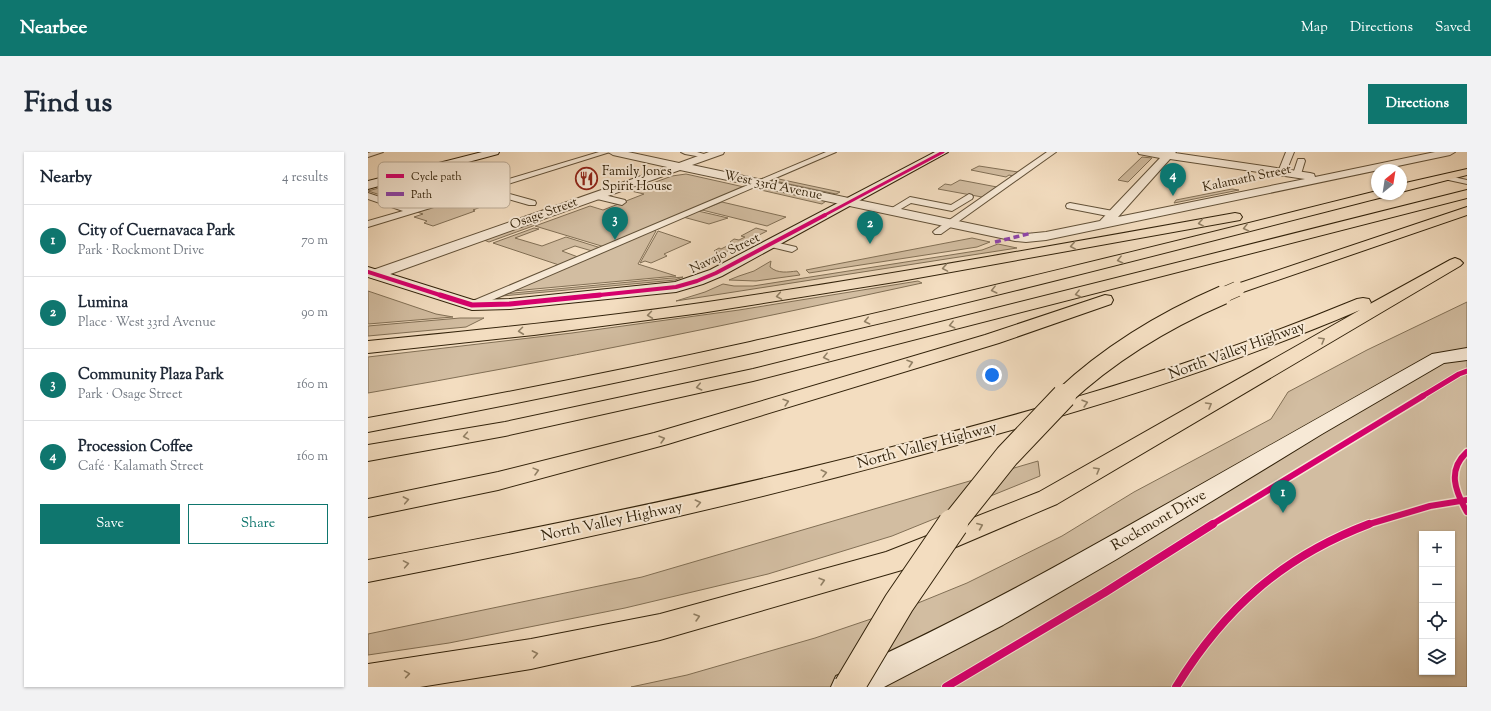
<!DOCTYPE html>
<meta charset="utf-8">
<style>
:root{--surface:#fff;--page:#f2f2f3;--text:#1f2937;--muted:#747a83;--line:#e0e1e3;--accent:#0f766e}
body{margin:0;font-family:"Sorts Mill Goudy",serif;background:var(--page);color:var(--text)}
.controls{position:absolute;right:12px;bottom:12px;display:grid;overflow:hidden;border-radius:0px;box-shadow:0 1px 3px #0004}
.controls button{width:36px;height:36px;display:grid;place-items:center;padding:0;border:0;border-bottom:1px solid var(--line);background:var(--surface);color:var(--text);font:20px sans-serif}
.compass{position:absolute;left:1003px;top:12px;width:36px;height:36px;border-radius:50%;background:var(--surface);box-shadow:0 1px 3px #0004;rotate:30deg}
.you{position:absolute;left:624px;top:223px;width:14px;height:14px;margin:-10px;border:3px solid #fff;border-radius:50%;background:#1a73e8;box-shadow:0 0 0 6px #1a73e833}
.badge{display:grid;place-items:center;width:26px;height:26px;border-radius:50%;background:var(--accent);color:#fff;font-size:13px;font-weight:700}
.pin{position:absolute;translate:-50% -33px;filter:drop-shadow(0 1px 2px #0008)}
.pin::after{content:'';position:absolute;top:21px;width:14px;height:12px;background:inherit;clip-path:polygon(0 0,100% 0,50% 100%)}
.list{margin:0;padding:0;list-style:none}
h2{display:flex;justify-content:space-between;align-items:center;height:52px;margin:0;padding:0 16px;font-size:17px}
h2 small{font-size:13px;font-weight:400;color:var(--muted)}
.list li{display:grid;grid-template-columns:26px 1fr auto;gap:12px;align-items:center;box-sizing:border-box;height:72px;padding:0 16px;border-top:1px solid var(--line)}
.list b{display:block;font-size:15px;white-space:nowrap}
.list p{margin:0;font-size:13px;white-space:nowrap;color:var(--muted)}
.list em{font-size:13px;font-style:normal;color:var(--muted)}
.actions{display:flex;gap:8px;padding:12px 16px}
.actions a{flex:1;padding:9px 0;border:1px solid var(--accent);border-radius:0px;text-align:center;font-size:14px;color:var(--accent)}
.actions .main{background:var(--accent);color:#fff}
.icon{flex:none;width:22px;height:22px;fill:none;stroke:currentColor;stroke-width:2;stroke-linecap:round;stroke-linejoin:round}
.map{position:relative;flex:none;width:1099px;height:535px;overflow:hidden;border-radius:0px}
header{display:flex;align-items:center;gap:24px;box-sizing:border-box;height:56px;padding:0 20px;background:var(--accent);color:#fff}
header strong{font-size:19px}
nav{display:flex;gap:22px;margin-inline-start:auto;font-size:14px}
.intro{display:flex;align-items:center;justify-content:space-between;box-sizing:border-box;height:96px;padding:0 24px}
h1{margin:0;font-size:28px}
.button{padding:10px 18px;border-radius:0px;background:var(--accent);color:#fff;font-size:14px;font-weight:700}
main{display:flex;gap:24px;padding:0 24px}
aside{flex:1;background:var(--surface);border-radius:0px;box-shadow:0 1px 3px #0004}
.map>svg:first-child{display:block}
.green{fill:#d2bda1;stroke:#827056;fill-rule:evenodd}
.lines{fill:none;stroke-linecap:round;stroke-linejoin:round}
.lane-casing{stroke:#625138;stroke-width:2}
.street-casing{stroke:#625138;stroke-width:2}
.secondary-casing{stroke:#32220a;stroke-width:2}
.highway-casing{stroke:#32220a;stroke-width:2}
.lane{fill:#f7e9d6;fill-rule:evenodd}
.street{fill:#f7e9d6;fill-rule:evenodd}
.secondary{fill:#f7e9d6;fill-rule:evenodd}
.highway{fill:#f3ddc0;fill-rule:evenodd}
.highway-bridge-far3-casing{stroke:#32220a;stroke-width:16;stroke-linecap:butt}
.highway-bridge-far2-casing{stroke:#32220a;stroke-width:20;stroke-linecap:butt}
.highway-bridge-far1-casing{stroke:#32220a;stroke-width:26;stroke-linecap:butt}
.highway-bridge-casing{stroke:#32220a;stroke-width:32;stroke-linecap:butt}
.highway-bridge-far3{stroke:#f3ddc0;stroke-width:15}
.highway-bridge-far2{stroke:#f3ddc0;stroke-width:18}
.highway-bridge-far1{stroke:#f3ddc0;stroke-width:24}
.highway-bridge{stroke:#f3ddc0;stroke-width:30}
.quiet{stroke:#8e44ad;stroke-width:3.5;stroke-dasharray:6 3.5;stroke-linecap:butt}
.cycleway-far4-casing{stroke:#f7e9d6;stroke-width:4.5}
.cycleway-far3-casing{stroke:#f7e9d6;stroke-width:5.5}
.cycleway-far2-casing{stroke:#f7e9d6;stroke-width:7}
.cycleway-far1-casing{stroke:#f7e9d6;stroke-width:9}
.cycleway-casing{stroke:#f7e9d6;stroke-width:10}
.cycleway-far4{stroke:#d6006c;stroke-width:3}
.cycleway-far3{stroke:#d6006c;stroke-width:4}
.cycleway-far2{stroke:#d6006c;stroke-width:5}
.cycleway-far1{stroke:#d6006c;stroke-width:6}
.cycleway{stroke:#d6006c;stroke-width:8}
.oneway{stroke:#928065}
.labels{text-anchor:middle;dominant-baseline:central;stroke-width:4;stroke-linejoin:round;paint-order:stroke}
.far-poi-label{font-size:13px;fill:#32220a;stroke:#f7e9d6;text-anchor:start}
.far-street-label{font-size:13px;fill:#32220a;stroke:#f7e9d6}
.street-label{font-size:15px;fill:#32220a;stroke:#f7e9d6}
.key{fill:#f7e9d6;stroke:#bcad99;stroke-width:1}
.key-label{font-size:11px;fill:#32220a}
</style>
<header>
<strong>Nearbee</strong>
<nav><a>Map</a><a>Directions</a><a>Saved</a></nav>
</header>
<div class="intro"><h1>Find us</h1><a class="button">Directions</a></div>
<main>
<aside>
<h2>Nearby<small>4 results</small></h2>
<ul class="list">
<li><span class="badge">1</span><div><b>City of Cuernavaca Park</b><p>Park · Rockmont Drive</p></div><em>70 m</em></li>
<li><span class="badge">2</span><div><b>Lumina</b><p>Place · West 33rd Avenue</p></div><em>90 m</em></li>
<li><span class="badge">3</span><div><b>Community Plaza Park</b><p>Park · Osage Street</p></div><em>160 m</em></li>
<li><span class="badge">4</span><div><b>Procession Coffee</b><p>Café · Kalamath Street</p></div><em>160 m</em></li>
</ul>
<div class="actions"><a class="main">Save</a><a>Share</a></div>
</aside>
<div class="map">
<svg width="1099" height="535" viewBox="0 0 1099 535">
<rect width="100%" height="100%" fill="#f3ddc0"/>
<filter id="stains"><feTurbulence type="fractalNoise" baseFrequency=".005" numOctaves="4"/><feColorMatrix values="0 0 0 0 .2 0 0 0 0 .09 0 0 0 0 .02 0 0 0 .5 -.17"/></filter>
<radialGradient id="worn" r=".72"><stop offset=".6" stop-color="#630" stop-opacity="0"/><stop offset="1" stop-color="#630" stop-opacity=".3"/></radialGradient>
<g class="green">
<polygon points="774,5 784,6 760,30 750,28"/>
<polygon points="611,14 650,20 645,24 641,23 638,25 603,18"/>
<polygon points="84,16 134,29 50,55 0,39"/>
<polygon points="318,22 376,35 279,76 288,79 270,112 308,124 145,139 146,137 240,96 167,74 222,54 235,58 276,42 263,39 304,24"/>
<polygon points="406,26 472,40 468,42 402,28"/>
<polygon points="592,28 629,35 614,45 570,37 577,32 583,33"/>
<polygon points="391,35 458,49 454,52 384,36"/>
<polygon points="864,37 871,38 806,51 808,48"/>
<polygon points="92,46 118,53 105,58 107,59 65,74 56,71 59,69 46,65 55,62 49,60"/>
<polygon points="354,50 418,65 399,74 334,58"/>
<polygon points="330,59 360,66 341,72 315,65"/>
<polygon points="177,66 165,74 121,90 116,88"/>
<polygon points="166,76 171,77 147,86 174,94 198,85 233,96 224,99 207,94 194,99 210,105 191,113 125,91"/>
<polygon points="388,76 399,79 356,101 346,99 351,96 353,97 365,91 362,90 366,87 371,88 377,85 373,84"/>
<polygon points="290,79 323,90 296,102 299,104 283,111 277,109 272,111"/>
<polygon points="604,86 622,90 609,95 441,121 438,118"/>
<polygon points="630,92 649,96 308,149 337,140 355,132 366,134 385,134 614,98"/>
<path d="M 403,109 L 402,115 C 410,122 420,120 429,119 L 432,123 L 388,129 L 361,128 L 371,124 L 386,119 Z"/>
<polygon points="315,125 307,128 134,144 135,142"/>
<path d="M 550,129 L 554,131 C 370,171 186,209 0,241 L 0,205 L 204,181 L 371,158 Z"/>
<polygon points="0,139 68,162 85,165 0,172"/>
<path d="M 1099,150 L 1099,535 L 263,535 L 319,523 L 447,486 L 550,451 L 599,431 L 694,384 L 766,340 L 903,267 L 920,240 L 999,198 ZM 1054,382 L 1084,382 L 1084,520 L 1054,520 Z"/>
<polygon points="92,166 116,166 98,175 0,184 0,174"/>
<polygon points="670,309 672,324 524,384 400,422 257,456 81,491 0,503 0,482 274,425"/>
</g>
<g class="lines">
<defs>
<g id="lane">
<polygon points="3,0 15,0 0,5 0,1"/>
<polygon points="231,0 242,0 124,37 167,49 168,51 167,53 161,53 115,40 0,75 0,69 35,59 0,47 0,41 44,56"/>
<polygon points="313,0 329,0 343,4 339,6 317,2"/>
<polygon points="458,0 468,0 108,155 100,155 98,153 100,151"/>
<polygon points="679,0 688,0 573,82 567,82 565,80 567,78"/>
<polygon points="918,0 926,0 918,20 917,22 911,22 910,20"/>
<polygon points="930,7 936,7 937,9 933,22 929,24 925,22"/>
<polygon points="1076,23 1099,28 1099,32 1076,27"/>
<polygon points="228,41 257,48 258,50 254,53 225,46 224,44"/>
<polygon points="601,42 604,43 605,45 604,47 584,59 543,51 526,61 523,62 519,59 542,45 583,53"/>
<polygon points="702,51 745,59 749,62 745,65 699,56 698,54 699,52"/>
<polygon points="402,89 428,95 429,97 424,100 399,94 397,92 399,90"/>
</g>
<path id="street" d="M 240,0 L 260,0 L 311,11 L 341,0 L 356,0 L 355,2 L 324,13 L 647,81 L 658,82 L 678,80 L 732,69 L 792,6 L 771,2 L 770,0 L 808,0 L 807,1 L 942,21 L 946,22 L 947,25 L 1067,0 L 1087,0 L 1082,3 L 678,88 L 658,90 L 647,89 L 312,18 L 14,125 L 8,127 L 2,125 L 0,122 L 2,119 L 299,15 L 245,3 ZM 802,7 L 937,27 L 750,65 Z"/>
<g id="secondary">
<polygon points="114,0 131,0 130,2 0,37 0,29"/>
<polygon points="567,0 580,0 354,124 335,132 308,140 142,157 104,158 0,125 0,115 105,148 142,147 307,130 342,118"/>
<path d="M 1099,196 L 1099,208 L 1076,211 L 954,282 L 749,407 L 635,473 L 516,535 L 463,535 L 468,524 C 589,471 704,406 818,341 C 900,294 982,248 1064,202 Z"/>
</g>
<g id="highway">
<polygon points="1099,17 1099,23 1033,40 1033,32"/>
<polygon points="1099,38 1099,46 385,229 137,284 0,309 0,293 137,270 385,217"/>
<path d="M 1009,39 L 1009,42 L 1017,42 L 1015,45 C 804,99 593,154 380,202 C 254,230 127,256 0,280 L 0,266 C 128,243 255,218 382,190 C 592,143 801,91 1009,39 Z"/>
<polygon points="1099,55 1099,63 875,140 869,142 863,140 861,137 863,134"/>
<path d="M 867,61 L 872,62 L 874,65 L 872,68 L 533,129 L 333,161 L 166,183 L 0,201 L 0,189 C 111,178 222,167 333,151 C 511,125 689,93 867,61 Z"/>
<path d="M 1087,106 L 1092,108 L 1095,111 L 1092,114 L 689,352 L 534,418 L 292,488 L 163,517 L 52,535 L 0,535 L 0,512 L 163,487 L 292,462 L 518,400 L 671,340 L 992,158 C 847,220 697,265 545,305 C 365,354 183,395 0,430 L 0,408 C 177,375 354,339 528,294 C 685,255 839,209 989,147 L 995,146 L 1001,147 L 1003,151 L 1002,152 L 1082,108 Z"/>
<polygon points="737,143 743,144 745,148 743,152 631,191 300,292 130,338 0,365 0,347 130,320 286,281 617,183"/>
</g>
</defs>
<use href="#lane" class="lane-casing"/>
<use href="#street" class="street-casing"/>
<use href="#secondary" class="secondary-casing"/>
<use href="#highway" class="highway-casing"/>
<use href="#lane" class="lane"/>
<use href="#street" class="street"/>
<use href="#secondary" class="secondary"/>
<use href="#highway" class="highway"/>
<defs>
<polyline id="highway-bridge-far3" points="853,144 869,137"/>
<path id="highway-bridge-far2" d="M 695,245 C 742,201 797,168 855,143"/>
<polyline id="highway-bridge-far1" points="584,373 639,304 696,244"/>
<polyline id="highway-bridge" points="481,535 531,451 585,372"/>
</defs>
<use href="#highway-bridge-far3" class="highway-bridge-far3-casing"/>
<use href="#highway-bridge-far2" class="highway-bridge-far2-casing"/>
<use href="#highway-bridge-far1" class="highway-bridge-far1-casing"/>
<use href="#highway-bridge" class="highway-bridge-casing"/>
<use href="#highway-bridge-far3" class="highway-bridge-far3"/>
<use href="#highway-bridge-far2" class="highway-bridge-far2"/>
<use href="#highway-bridge-far1" class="highway-bridge-far1"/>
<use href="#highway-bridge" class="highway-bridge"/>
<polyline class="quiet" points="627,90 664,81"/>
<defs>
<polyline id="cycleway-far4" points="455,64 575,0"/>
<g id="cycleway-far3">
<polyline points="0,120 75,144"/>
<polyline points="222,144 308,135 329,129 348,121 457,63"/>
</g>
<g id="cycleway-far2">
<polyline points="72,143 104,153 142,152 232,143"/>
<polyline points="1053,245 1091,222 1099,219"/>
</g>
<g id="cycleway-far1">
<path d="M 1099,300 C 1079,318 1087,339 1099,360"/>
<polyline points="843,373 1055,244"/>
<polyline points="998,373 1062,354 1099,348"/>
</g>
<g id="cycleway">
<polyline points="578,535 736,441 845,372"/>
<path d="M 808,535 C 856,457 914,405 1001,372"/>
</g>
</defs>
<use href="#cycleway-far4" class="cycleway-far4-casing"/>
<use href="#cycleway-far3" class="cycleway-far3-casing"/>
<use href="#cycleway-far2" class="cycleway-far2-casing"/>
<use href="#cycleway-far1" class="cycleway-far1-casing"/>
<use href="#cycleway" class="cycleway-casing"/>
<use href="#cycleway-far4" class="cycleway-far4"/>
<use href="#cycleway-far3" class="cycleway-far3"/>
<use href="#cycleway-far2" class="cycleway-far2"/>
<use href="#cycleway-far1" class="cycleway-far1"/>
<use href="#cycleway" class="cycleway"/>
</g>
<defs><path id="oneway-chevron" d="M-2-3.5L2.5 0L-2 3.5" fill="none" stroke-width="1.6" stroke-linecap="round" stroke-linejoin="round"/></defs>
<g class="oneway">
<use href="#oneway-chevron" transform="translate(833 71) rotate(170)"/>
<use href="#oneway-chevron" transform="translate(878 76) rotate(166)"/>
<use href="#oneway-chevron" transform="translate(705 94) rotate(170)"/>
<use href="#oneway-chevron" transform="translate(752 108) rotate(166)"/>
<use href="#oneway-chevron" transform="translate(577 116) rotate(170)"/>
<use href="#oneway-chevron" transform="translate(626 138) rotate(166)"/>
<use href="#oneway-chevron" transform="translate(710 142) rotate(166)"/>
<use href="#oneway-chevron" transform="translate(411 144) rotate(170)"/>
<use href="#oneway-chevron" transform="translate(282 163) rotate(172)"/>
<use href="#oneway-chevron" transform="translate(499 169) rotate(167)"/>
<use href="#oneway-chevron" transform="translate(584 173) rotate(166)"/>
<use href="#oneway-chevron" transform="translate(153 179) rotate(173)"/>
<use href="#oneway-chevron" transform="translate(954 188) rotate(-30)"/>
<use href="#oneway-chevron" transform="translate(458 205) rotate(166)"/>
<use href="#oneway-chevron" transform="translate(542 211) rotate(-18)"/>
<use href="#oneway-chevron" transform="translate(331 235) rotate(167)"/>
<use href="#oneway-chevron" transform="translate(418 250) rotate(-17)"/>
<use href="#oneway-chevron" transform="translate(717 251) rotate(-16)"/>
<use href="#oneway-chevron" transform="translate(841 253) rotate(-30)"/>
<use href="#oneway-chevron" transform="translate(98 284) rotate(170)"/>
<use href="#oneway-chevron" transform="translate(294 287) rotate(-16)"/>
<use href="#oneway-chevron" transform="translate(729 318) rotate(-30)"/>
<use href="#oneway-chevron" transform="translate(168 319) rotate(-15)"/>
<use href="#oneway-chevron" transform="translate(456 321) rotate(-14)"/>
<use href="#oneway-chevron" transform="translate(38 348) rotate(-11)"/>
<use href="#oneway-chevron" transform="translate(330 351) rotate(-13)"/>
<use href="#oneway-chevron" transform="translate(612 374) rotate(-22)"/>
<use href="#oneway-chevron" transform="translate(38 412) rotate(-10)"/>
<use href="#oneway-chevron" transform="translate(454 429) rotate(-16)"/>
<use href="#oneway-chevron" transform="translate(329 465) rotate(-16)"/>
<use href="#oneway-chevron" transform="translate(167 502) rotate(-11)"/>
<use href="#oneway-chevron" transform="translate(39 522) rotate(-9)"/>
</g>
<defs>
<symbol id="restaurant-ring" viewBox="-11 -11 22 22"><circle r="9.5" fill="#f7e9d6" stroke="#8f2418" stroke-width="1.5"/><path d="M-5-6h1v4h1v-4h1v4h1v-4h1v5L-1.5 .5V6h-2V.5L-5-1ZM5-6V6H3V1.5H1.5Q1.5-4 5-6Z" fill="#8f2418"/></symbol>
</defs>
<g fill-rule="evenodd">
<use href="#restaurant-ring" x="206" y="14" width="25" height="25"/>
</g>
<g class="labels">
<g class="far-poi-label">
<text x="234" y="20">Family Jones<tspan x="234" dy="15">Spirit House</tspan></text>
</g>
<g class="far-street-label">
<text transform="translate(879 27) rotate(-12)">Kalamath Street</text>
<text transform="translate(405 34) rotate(12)">West 33rd Avenue</text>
<text transform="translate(176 62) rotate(-20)">Osage Street</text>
<text transform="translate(357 102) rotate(-26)">Navajo Street</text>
</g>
<g class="street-label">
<text transform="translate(869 199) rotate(-20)">North Valley Highway</text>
<text transform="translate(559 294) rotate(-15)">North Valley Highway</text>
<text transform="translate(791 369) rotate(-30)">Rockmont Drive</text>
<text transform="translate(244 370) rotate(-12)">North Valley Highway</text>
</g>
</g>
<rect x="10" y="10" width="132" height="46" rx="6" class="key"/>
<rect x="18" y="22" width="18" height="4" fill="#d6006c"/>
<rect x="18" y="40" width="18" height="4" fill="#8e44ad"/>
<g class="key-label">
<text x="43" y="28">Cycle path</text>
<text x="43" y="46">Path</text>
</g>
<rect width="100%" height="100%" filter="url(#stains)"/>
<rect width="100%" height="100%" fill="url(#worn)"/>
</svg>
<div class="controls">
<button>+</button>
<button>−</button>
<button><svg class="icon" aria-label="locate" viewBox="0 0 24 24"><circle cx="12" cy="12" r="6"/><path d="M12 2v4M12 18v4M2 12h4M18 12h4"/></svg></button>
<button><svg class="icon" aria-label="layers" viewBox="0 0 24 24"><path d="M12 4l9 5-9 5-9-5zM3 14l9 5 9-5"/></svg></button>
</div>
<svg class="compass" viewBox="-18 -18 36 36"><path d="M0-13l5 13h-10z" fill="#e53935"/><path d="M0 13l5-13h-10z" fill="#747a83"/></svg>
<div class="you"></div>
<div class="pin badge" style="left:915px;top:361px">1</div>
<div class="pin badge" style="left:502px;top:92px">2</div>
<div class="pin badge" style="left:247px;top:88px">3</div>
<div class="pin badge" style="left:805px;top:44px">4</div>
</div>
</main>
